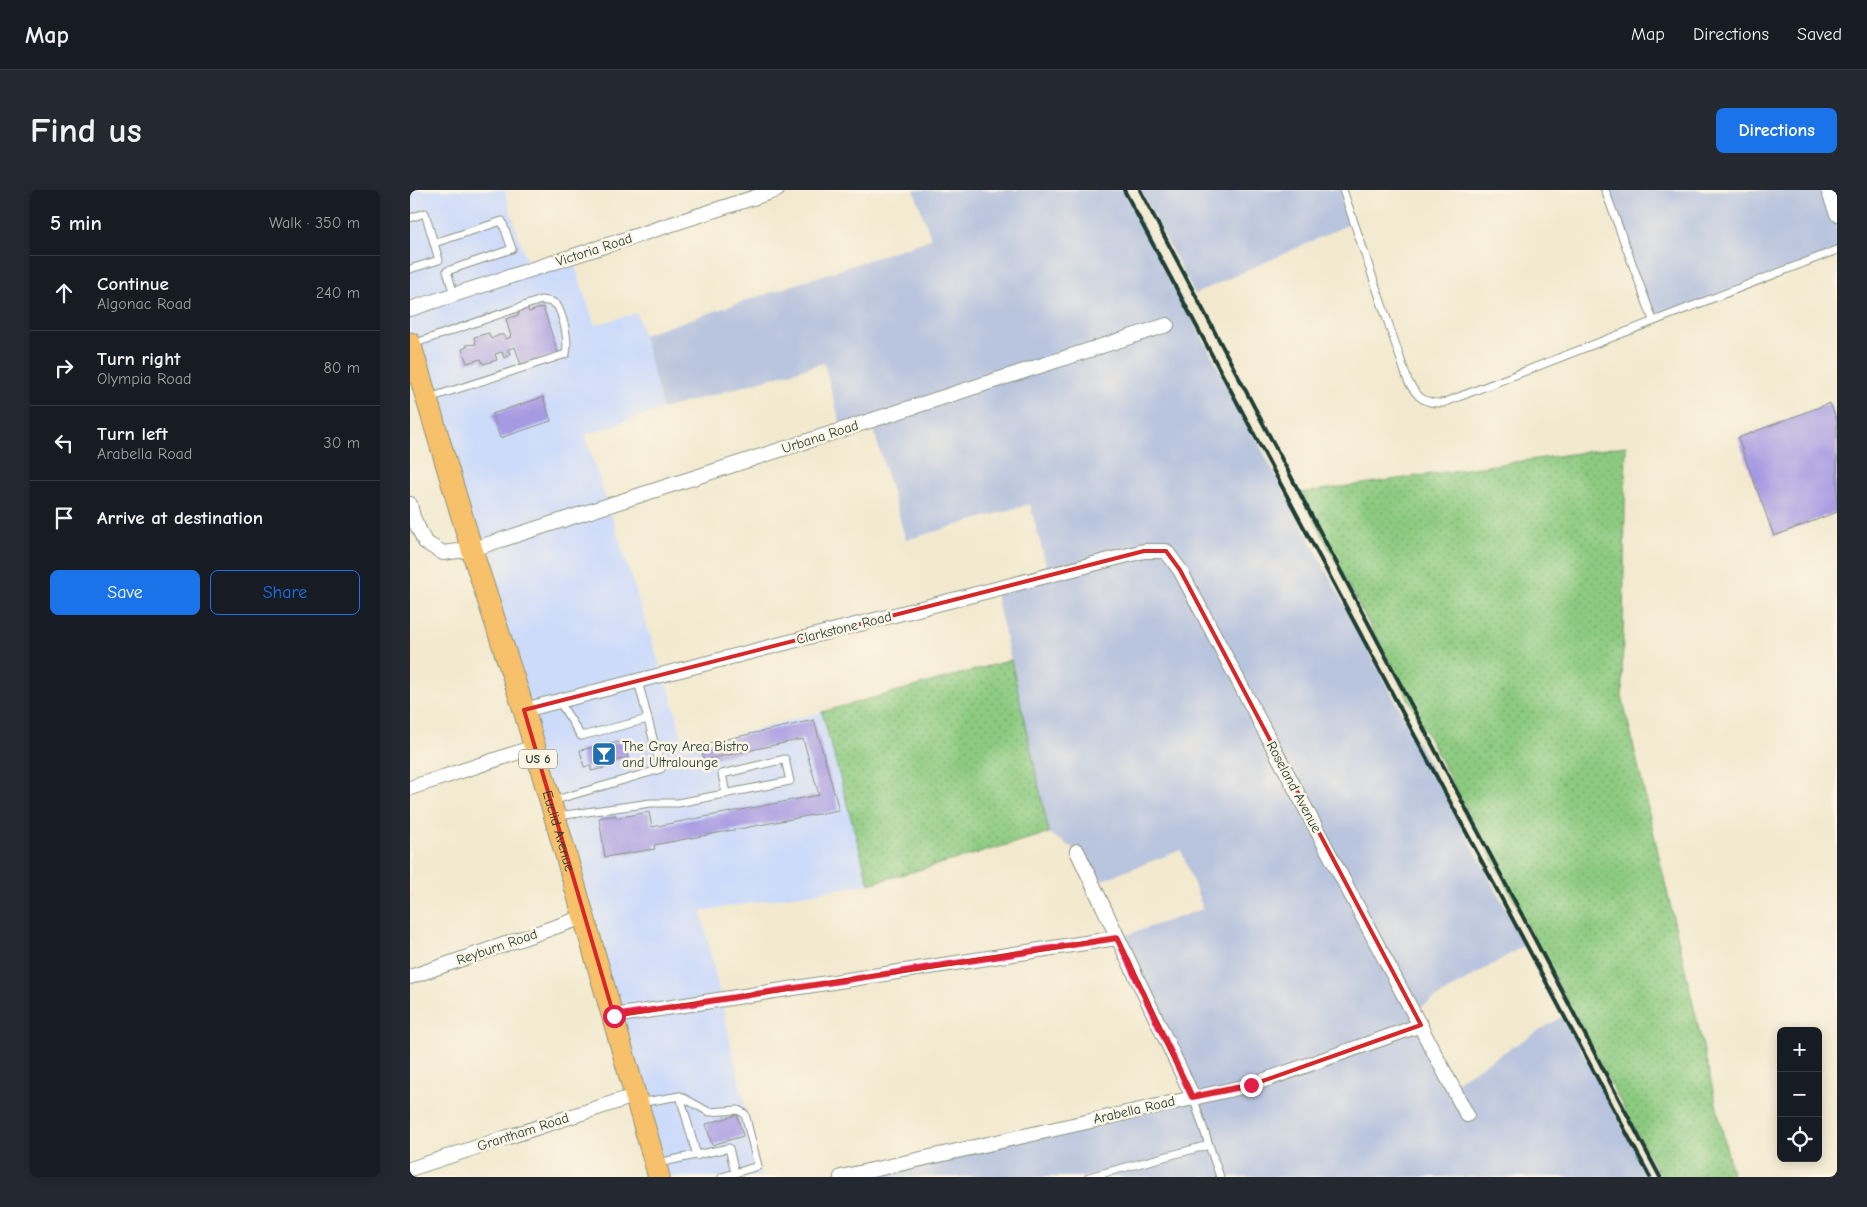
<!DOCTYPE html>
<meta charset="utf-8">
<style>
:root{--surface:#171b24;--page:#242831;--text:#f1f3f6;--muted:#9ea1a6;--line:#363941;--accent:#1a73e8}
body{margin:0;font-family:"Comic Neue",sans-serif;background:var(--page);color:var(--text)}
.controls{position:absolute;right:15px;bottom:15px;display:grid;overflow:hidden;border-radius:8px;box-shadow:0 2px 12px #0003}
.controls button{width:45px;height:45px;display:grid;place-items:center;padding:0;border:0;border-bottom:1px solid var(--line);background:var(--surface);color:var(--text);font:25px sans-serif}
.stop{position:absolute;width:15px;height:15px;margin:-11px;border:4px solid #e11d48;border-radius:50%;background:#fff}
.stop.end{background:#e11d48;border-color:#fff;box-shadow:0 1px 5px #0008}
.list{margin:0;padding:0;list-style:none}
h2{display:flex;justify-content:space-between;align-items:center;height:65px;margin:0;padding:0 20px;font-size:21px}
h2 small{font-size:16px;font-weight:400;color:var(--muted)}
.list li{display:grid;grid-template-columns:32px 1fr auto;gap:15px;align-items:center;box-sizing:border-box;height:75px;padding:0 20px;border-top:1px solid var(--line)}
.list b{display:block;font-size:19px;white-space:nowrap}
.list p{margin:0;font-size:16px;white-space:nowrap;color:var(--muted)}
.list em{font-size:16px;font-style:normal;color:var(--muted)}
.actions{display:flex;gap:10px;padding:15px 20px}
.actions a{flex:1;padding:11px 0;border:1px solid var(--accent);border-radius:8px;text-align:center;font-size:18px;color:var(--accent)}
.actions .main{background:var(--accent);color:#fff}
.icon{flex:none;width:28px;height:28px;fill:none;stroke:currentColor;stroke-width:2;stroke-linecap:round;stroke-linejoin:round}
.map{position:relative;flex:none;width:1427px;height:987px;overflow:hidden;border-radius:8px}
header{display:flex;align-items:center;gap:30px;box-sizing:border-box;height:70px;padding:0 25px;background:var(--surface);border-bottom:1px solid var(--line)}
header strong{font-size:24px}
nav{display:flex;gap:28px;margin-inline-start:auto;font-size:18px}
.intro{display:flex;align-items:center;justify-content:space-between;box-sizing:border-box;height:120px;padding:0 30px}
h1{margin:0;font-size:35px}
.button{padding:12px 22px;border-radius:8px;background:var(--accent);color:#fff;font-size:18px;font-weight:700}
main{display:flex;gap:30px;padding:0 30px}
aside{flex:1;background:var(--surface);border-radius:8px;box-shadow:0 2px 12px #0003}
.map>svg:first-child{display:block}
.built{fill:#cddbfa}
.industrial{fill:#b9c5de}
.grass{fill:url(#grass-dots);stroke:#56845a}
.building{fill:#a599e2}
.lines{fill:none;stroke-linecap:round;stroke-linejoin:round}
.service-casing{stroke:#889382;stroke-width:9}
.minor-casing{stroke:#889382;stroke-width:16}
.primary-casing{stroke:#889382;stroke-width:23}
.service{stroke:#fff;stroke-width:7}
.minor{stroke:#fff;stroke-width:14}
.primary{stroke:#f7c06b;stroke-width:21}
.rail{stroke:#1f3d34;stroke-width:4}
.route{stroke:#e11d48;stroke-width:6}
.marked{fill:none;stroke:#d62828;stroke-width:4;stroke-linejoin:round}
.labels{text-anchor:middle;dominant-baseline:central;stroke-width:5;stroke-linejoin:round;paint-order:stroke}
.shield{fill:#fcf5e5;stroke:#617469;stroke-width:1}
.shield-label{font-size:12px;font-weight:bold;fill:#1f3d34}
.street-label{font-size:14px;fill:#1f3d34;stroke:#fcf5e5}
.poi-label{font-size:14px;fill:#1f3d34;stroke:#fcf5e5;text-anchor:start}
</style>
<header>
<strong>Map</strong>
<nav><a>Map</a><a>Directions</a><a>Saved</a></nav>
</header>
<div class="intro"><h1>Find us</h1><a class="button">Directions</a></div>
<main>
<aside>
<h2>5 min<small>Walk · 350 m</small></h2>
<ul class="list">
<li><svg class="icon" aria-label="ahead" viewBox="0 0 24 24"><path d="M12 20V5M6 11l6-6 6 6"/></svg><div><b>Continue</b><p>Algonac Road</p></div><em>240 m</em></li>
<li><svg class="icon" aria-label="right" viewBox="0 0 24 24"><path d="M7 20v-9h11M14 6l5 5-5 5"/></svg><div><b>Turn right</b><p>Olympia Road</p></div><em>80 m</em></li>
<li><svg class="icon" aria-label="left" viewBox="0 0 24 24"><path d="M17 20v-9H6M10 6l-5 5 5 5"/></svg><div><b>Turn left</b><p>Arabella Road</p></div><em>30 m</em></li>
<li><svg class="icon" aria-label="arrive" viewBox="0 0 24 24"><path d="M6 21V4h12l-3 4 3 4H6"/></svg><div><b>Arrive at destination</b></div></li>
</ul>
<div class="actions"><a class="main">Save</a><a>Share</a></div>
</aside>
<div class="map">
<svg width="1427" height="987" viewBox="0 0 1427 987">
<defs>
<pattern id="grass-dots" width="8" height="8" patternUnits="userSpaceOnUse" patternTransform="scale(1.25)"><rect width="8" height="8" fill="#8dcb81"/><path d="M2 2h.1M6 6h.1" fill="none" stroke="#73a66a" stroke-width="1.8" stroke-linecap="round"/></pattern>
</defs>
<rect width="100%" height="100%" fill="#fcf5e5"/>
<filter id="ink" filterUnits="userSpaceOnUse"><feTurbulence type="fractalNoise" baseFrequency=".02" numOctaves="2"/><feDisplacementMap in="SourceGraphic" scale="10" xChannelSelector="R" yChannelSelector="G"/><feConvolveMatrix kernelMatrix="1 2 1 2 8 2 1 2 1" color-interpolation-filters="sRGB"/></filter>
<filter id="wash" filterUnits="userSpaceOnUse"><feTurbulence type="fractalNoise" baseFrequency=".0096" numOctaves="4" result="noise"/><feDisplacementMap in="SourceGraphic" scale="20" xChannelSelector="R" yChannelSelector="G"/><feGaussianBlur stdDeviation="1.12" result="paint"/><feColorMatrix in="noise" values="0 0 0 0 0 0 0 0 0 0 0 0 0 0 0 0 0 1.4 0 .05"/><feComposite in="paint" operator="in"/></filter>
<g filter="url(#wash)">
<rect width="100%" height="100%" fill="#f2e9cf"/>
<polygon class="built" points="0,0 94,0 120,81 162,67 185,135 227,123 253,219 175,245 257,497 259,497 275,558 412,522 459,694 291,721 351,987 249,987 0,153"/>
<g class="industrial">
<polygon points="504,0 714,0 1115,755 1004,821 1042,894 1153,826 1240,987 431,987 782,907 707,748 793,719 771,660 682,694 667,661 639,643 585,400 639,386 620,314 496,350 461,231 432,240 414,173 253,219 233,145 521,49"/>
<polygon points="730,0 933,0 944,32 785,104"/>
<polygon points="1195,0 1418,0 1427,24 1427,60 1243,130"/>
</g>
<g class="grass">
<polygon points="1216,256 1212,506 1323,987 1250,987 890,303"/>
<polygon points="601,470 639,643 459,694 412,522"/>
</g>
<g id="blocks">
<g class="building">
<polygon points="133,117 148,163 111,175 105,157 98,159 100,165 94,168 92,162 85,164 87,170 73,174 71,169 57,173 52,159 57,157 56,155 66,154 64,147 79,143 81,149 89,145 94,145 95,149 101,147 96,129 109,125 108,121 117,118 119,122"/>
<polygon points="133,207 141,231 90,248 82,224"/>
<polygon points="1420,213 1427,231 1427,322 1364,346 1328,248"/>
<polygon points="404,530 429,620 244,655 245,659 195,667 189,628 206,625 206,628 239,622 242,637 409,605 393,549 294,570 290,555"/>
<polygon points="214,551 218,568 193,573 194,578 181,581 181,576 174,577 170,560"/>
<polygon points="327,925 333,946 302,955 296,934"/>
</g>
</g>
</g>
<g filter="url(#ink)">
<use href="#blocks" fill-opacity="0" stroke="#889382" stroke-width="1"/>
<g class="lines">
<defs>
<g id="service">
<path d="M 933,0 L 998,191 C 1007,207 1014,214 1033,213 L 1427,60"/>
<polyline points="1195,0 1243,130"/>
<polyline points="0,28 15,23 29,70 0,79"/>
<polyline points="24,53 92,31 102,59 37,81 44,105"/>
<path d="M 3,154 L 131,110 C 137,111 145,111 148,117 C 154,129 159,151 156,164 L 19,208"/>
<polyline points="149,511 171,546 238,529"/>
<polyline points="142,611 251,579 228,491"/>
<polyline points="148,626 241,613 268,613 380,591 375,569 312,584 316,604"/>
<polyline points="270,906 287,966"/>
<polyline points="229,913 270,906 299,922 328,920 335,924 348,976 312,987"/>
<polyline points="799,955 810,987"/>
<polyline points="248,973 319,958 325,983"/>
<polyline points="679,987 799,955 783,907"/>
</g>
<g id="minor">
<polyline points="1418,0 1427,24"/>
<polyline points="0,119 367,0"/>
<polyline points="0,314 3,327 15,352 33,363 63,359 757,135"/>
<polyline points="114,520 734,361 756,361 770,380 1057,925"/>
<polyline points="0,598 124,557"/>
<polyline points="667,661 783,907"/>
<polyline points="0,787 174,727"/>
<polyline points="204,826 707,748"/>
<polyline points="0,979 227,905"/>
<polyline points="431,987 841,895 1011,835"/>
</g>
<g id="primary">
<path id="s1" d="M 0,153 L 66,373 L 114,520 L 249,987"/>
</g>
</defs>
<use href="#service" class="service-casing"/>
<use href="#minor" class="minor-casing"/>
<use href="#primary" class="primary-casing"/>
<use href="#service" class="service"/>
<use href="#minor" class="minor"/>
<use href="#primary" class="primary"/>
<g class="rail">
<polyline points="714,0 1240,987"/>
<polyline points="730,0 1250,987"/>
</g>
</g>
</g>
<g class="lines" filter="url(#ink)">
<polyline class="route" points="204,826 707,748 782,907 841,895"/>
</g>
<path class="marked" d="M 734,361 L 756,361 L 770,380 L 1011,835 L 841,895 L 783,907 L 707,748 L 204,826 L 114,520 Z"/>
<defs>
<symbol id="bar-square" viewBox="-11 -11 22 22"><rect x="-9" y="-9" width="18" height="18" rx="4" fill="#1f6fb2" stroke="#fcf5e5"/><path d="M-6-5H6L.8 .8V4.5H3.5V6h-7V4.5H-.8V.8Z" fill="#fff"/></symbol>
</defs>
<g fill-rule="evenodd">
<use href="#bar-square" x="180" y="550" width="28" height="28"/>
</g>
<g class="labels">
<rect class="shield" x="109" y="559.5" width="38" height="19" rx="4"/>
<g class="shield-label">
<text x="128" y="569">US 6</text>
</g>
<g class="street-label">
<text transform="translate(184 60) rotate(-18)">Victoria Road</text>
<text transform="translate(410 247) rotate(-18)">Urbana Road</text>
<text transform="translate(434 438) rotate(-14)">Clarkstone Road</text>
<text transform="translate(884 597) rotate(62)">Roseland Avenue</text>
<text stroke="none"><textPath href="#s1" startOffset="510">Euclid Avenue</textPath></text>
<text transform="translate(87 757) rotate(-19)">Reyburn Road</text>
<text transform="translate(724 920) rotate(-13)">Arabella Road</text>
<text transform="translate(113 942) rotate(-18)">Grantham Road</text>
</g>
<g class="poi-label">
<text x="212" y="556">The Gray Area Bistro<tspan x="212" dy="16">and Ultralounge</tspan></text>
</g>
</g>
</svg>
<div class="controls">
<button>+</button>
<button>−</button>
<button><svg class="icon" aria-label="locate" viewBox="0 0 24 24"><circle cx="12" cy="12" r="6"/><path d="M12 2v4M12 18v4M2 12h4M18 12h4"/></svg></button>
</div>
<div class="stop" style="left:204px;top:826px"></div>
<div class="stop end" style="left:841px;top:895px"></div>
</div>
</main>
